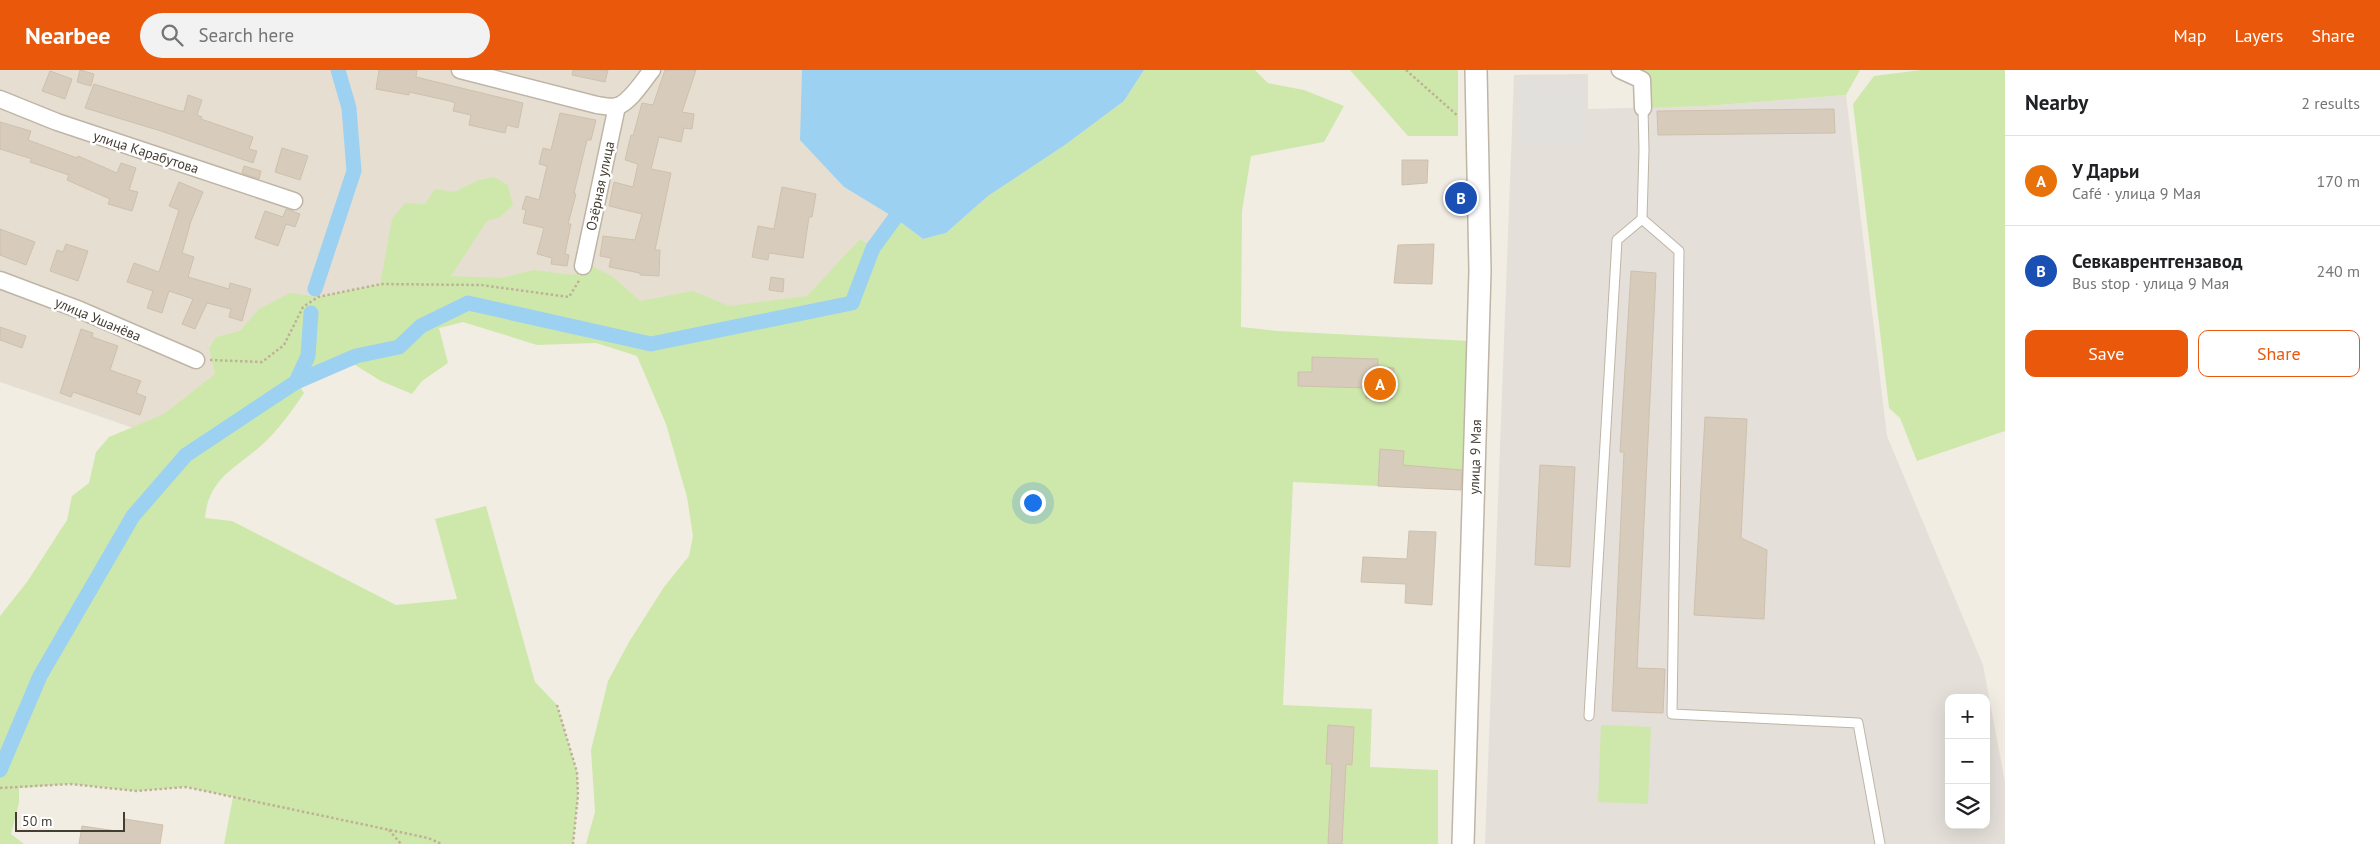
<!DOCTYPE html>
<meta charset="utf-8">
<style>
:root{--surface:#fff;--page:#f2f2f2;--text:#202124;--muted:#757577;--line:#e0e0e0;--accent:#ea580c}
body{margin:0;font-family:"PT Sans",sans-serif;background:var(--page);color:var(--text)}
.controls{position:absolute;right:15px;bottom:15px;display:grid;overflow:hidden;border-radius:10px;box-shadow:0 5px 20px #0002}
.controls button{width:45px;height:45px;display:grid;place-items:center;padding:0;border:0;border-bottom:1px solid var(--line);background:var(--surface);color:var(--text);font:25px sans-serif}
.scale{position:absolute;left:15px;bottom:12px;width:110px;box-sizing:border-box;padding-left:5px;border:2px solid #443d33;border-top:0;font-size:14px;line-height:18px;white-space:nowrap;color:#443d33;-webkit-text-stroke:4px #fff;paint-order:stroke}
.you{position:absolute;left:1032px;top:432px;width:18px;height:18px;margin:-12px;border:4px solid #fff;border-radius:50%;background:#1a73e8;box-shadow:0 0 0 8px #1a73e833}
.badge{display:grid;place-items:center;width:32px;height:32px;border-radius:50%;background:var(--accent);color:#fff;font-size:16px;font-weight:700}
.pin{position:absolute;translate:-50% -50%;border:2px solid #fff;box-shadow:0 1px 5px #0006}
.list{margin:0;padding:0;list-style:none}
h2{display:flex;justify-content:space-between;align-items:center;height:65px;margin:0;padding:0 20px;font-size:21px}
h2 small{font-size:16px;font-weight:400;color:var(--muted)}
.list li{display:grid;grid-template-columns:32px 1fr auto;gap:15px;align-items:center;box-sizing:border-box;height:90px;padding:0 20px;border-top:1px solid var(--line)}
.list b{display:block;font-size:19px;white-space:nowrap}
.list p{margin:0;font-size:16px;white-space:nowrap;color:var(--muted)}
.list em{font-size:16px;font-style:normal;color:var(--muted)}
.actions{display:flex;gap:10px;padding:15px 20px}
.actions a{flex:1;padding:11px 0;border:1px solid var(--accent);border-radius:10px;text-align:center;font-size:18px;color:var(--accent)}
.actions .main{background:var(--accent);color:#fff}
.icon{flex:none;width:28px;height:28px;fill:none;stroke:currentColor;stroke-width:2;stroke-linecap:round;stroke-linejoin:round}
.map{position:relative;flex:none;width:2005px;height:774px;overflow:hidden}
header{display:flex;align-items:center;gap:30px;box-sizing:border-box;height:70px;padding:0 25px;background:var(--accent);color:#fff}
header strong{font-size:24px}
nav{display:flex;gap:28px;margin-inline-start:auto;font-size:18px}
.search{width:350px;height:45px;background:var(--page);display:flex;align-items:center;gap:12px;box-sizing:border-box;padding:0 18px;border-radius:28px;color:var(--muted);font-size:19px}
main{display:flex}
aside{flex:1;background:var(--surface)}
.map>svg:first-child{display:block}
.residential{fill:#e6dfd1}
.industrial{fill:#e4dfd9;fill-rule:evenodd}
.green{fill:#cee8ab}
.parking{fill:#e2e0dc}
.water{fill:#9dd1f1}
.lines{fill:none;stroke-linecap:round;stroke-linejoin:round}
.canal{stroke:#9dd1f1;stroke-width:15}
.building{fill:#d7cbbc;stroke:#cfc0ac}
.service-casing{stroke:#beb5a6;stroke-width:11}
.minor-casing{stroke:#beb5a6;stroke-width:19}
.tertiary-casing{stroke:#beb5a6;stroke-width:24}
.path{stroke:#c0b097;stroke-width:2.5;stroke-dasharray:2.5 2.5;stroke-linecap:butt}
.service{stroke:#fff;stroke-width:9}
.minor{stroke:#fff;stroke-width:16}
.tertiary{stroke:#fff;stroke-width:21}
.labels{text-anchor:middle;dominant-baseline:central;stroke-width:5;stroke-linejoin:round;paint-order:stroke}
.street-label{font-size:14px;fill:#443d33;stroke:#fff}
</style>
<header>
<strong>Nearbee</strong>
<div class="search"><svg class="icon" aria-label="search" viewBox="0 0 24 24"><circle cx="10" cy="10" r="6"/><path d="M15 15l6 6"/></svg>Search here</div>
<nav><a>Map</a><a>Layers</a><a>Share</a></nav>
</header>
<main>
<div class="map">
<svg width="2005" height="774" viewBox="0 0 2005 774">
<rect width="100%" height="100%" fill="#f2ede3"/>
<polygon class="residential" points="0,0 802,0 844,117 895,148 873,178 852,233 651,274 468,233 356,286 168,370 0,312"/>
<path class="industrial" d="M 1588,4 L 1588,39 L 1706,36 L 1846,25 L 1887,366 L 1983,595 L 2005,712 L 2005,774 L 1485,774 L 1514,5 ZM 1949,628 L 1986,628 L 1986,755 L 1949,755 Z"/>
<g class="green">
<path d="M 1144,0 L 1255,0 L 1268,13 L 1304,20 L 1344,36 L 1324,72 L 1251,86 L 1242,141 L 1241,257 L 1278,261 L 1470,271 L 1462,420 L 1293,412 L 1283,635 L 1372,639 L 1370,697 L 1438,700 L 1438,774 L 586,774 L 595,742 L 591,680 L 608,611 L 629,572 L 664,517 L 689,486 L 693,466 L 687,427 L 666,354 L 637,286 L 596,273 L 537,275 L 463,252 L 439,258 L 448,293 L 422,311 L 412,324 L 381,311 L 347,290 L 297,312 L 304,323 C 293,339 282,355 268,369 C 241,397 209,404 205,448 L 232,451 L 396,535 L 457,529 L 435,449 L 486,436 L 535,612 L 557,635 L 577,702 L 578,725 L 573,774 L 224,774 L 233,727 L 186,717 L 136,721 L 70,714 L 19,718 L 19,733 L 11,764 L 24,774 L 0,774 L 0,546 L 27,512 L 67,450 L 72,426 L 89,413 L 96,382 L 109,367 L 164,344 L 215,304 L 209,278 L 216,267 L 240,261 L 259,239 L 290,223 L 318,227 L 380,214 L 392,149 L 405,133 L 425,134 L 435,119 L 454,122 L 479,110 L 494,107 L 508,115 L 513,135 L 500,147 L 487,151 L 451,206 L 501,208 L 533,200 L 573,205 L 590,195 L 613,207 L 640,231 L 693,221 L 729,236 L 807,226 L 860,169 L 873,178 L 895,148 L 923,169 L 946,163 L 988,126 L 1065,75 L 1124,31 Z"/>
<polygon points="1350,0 1458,0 1458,66 1408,66"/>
<polygon points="1620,0 1860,0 1846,25 1706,36 1643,38 1642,10"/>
<polygon points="1921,0 2005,0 2005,361 1917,391 1900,348 1889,338 1853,34 1874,6"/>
<polygon points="1601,655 1651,657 1648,734 1598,732"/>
</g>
<polygon class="parking" points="1519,10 1585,11 1585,76 1519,76"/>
<polygon class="water" points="802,0 1144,0 1124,31 1065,75 988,126 946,163 923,169 895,148 844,117 800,70"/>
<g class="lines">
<g class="canal">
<polyline points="315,219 354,101 349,38 338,0"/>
<polyline points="296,312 308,286 311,243"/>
<polyline points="0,700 40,606 133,446 186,385 296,312 356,286 399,277 421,256 468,233 651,274 852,233 873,178 895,148"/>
</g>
</g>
<g class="building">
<polygon points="80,0 94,4 91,16 77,12"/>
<polygon points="379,0 417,0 416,7 523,33 518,58 507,55 505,63 469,55 471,45 453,41 455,33 450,31 409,22 409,25 376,19"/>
<polygon points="573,0 608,0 605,12 572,5"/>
<polygon points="665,0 696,0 682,42 694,44 692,59 684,58 681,72 659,67 651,99 671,103 655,180 660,180 659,206 640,205 640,203 609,197 611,188 600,186 603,166 635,170 642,144 609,136 614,112 633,117 638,94 625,90 631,65 633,66 642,33 653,35"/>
<polygon points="50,1 72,9 65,29 42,21"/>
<polygon points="94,14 180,41 184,41 188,25 202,30 197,45 202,47 201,49 253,67 249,79 257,81 253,93 161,61 85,38"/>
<polygon points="1834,39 1835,63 1658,65 1657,41"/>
<polygon points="560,43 596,50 591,70 587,70 574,123 576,124 568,154 571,154 565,184 569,185 567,196 551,194 552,188 537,184 544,158 523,153 526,140 522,139 526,126 539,130 547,96 539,94 543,78 551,80"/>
<polygon points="0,52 31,61 28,70 77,88 78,86 117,103 121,93 136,98 129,120 138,122 132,141 108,134 110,129 67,110 69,105 30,92 32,89 0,79"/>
<polygon points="282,78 308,86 300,110 275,102"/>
<polygon points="1402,90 1428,90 1427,113 1402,115"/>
<polygon points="244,96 261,101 259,109 242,103"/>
<polygon points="179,112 203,122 191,151 182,183 194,187 188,207 229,219 230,213 251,219 242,251 229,247 231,239 207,233 195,259 182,254 193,229 169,221 162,243 147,238 153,221 127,212 134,193 159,202 179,140 169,136"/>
<polygon points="782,117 816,124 812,147 809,147 803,188 769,183 768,190 752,187 758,156 774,159"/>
<polygon points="286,139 300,144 295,157 286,154 278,176 255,168 265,141 283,147"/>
<polygon points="0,159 35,172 26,195 0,185"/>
<polygon points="66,174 88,181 78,211 50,201 57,180 63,182"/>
<polygon points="1434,174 1432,214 1394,213 1398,175"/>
<polygon points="1631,201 1656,203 1637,598 1665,599 1663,643 1612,641 1624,382 1620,382"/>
<polygon points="771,207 784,209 783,222 769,220"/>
<polygon points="0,257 26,266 22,278 0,270"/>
<polygon points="81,259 93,263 92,267 118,276 110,300 141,311 136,323 146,327 140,345 73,322 71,327 60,323"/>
<polygon points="1312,287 1378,289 1378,297 1394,298 1392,329 1366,328 1366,318 1298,316 1298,302 1312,302"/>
<polygon points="1705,347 1747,349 1741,468 1767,480 1764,549 1694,545"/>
<polygon points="1380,379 1404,381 1403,395 1462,400 1461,420 1378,416"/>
<polygon points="1540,395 1575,397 1570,497 1535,495"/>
<polygon points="1409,461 1436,462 1432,535 1405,533 1406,514 1361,512 1363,487 1407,489"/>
<polygon points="1328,655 1354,657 1352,695 1346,694 1342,774 1328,774 1332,694 1326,694"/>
<polygon points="125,749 163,755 160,774 79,774 82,756 123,762"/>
</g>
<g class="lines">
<defs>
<g id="service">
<polyline points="1643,38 1644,80 1642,149 1679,181 1672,644 1858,653 1880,774"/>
<polyline points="1589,646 1617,170 1642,149"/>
</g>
<g id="minor">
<path d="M 460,0 L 597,35 C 603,36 612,38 618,36 C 631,31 643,11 652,0"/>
<polyline points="1620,0 1642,10 1643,38"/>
<polyline points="0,29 57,52 294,131"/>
<polyline points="583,196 617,36"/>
<polyline points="0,210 80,240 196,290"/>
</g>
<polyline id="tertiary" points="1463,774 1480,201 1476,0"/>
</defs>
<use href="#service" class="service-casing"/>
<use href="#minor" class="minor-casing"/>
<use href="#tertiary" class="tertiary-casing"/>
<g class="path">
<polyline points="1406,0 1458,46"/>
<polyline points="210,290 262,292 284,275 303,237 318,227 381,214 481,215 569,227 580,209"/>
<polyline points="557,635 577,702 578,725 573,774"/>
<polyline points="0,718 70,714 136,721 186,717 428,768 442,774"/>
<polyline points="389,760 401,774"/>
</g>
<use href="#service" class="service"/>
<use href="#minor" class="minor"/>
<use href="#tertiary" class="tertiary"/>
</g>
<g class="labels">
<g class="street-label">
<text transform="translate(146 82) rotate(18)">улица Карабутова</text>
<text transform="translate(600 116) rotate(-78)">Озёрная улица</text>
<text transform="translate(98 249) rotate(23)">улица Ушанёва</text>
<text transform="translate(1475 387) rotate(-88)">улица 9 Мая</text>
</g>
</g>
</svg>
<div class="controls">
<button>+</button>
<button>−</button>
<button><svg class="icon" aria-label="layers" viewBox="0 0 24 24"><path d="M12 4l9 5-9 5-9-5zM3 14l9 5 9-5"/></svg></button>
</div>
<div class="scale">50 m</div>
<div class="you"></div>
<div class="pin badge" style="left:1380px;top:314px;background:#e8710a">A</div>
<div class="pin badge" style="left:1461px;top:128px;background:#1a4fb4">B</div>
</div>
<aside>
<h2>Nearby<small>2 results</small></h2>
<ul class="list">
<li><span class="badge" style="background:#e8710a">A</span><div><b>У Дарьи</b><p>Café · улица 9 Мая</p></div><em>170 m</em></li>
<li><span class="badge" style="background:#1a4fb4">B</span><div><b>Севкаврентгензавод</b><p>Bus stop · улица 9 Мая</p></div><em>240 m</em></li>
</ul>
<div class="actions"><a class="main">Save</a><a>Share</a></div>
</aside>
</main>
